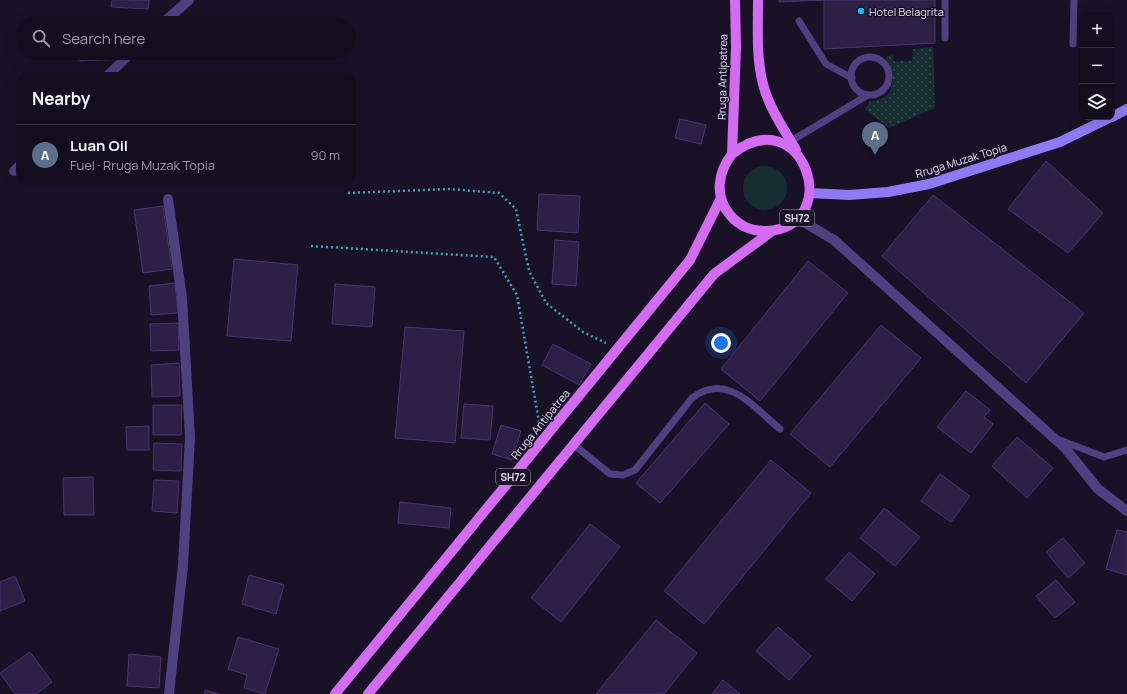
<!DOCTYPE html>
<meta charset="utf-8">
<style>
:root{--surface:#130e1d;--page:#1c1726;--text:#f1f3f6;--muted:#9d9ca4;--line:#322e3b;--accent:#18b9ec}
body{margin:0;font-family:Manrope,sans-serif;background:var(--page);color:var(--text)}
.controls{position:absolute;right:12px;top:12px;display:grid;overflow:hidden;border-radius:8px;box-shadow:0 4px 16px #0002}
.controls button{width:36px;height:36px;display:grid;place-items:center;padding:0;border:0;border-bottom:1px solid var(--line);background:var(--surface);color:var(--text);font:20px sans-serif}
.you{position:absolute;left:721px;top:343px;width:14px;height:14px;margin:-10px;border:3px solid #fff;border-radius:50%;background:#1a73e8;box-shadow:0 0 0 6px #1a73e833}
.badge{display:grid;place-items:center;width:26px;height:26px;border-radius:50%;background:var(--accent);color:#fff;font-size:13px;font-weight:700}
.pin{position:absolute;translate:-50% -33px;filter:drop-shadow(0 1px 2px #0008)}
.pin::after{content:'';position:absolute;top:21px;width:14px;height:12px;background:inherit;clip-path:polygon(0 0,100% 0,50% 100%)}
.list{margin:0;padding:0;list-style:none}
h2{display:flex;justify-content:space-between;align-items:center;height:52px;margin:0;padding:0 16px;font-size:17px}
h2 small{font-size:13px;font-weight:400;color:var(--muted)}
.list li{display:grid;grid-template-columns:26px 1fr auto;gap:12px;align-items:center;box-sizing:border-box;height:60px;padding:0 16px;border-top:1px solid var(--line)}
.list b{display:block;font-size:15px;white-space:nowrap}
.list p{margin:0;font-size:13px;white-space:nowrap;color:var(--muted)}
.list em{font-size:13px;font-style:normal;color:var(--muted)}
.icon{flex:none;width:22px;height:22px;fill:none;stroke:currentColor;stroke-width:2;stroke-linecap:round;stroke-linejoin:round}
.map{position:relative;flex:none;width:1127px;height:694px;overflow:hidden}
.search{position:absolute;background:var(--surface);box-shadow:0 4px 16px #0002;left:16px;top:16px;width:340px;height:44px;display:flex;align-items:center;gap:10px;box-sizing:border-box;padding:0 14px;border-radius:22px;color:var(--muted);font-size:15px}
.panel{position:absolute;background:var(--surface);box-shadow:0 4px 16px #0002;left:16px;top:72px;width:340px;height:112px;border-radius:12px}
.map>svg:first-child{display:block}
.grass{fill:#162e31}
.park{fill:url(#park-dots)}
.building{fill:#2d2047;stroke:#483471}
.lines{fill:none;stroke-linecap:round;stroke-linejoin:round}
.path{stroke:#3ba8b1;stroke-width:2.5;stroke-dasharray:2 3;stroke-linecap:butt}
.lane{stroke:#4d4182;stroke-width:7}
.street{stroke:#4d4182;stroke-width:10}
.secondary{stroke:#8e7af4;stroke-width:10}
.primary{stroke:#d36cf3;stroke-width:10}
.poi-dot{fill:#18b9ec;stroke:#191227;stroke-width:1.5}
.labels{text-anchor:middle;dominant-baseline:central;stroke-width:3;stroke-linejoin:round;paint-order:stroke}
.shield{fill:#191227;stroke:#a79fbc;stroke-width:1}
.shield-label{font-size:10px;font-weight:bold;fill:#e4dcfc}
.poi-label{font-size:11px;fill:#e4dcfc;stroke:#191227;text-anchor:start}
.street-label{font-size:11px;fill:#e4dcfc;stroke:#191227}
</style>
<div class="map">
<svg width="1127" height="694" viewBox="0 0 1127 694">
<defs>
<pattern id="park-dots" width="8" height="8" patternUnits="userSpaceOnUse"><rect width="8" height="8" fill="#162e31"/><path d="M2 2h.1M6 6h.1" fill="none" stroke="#384c50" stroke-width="1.8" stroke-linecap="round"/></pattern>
</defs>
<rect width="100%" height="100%" fill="#191227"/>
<circle class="grass" cx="765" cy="188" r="22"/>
<path class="park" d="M 933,47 L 935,108 L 889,128 L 865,110 L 869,102 C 890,99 896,89 891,68 C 890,64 887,62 886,57 L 892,55 L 894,61 L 912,61 L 913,49 Z"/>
<g class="building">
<polygon points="112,0 149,0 148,9 111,7"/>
<polygon points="779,0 935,0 935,43 824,49 824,0 779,2"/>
<polygon points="80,53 124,53 124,59 80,61"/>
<polygon points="680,119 706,125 701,144 675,138"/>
<polygon points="1046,161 1103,213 1068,253 1008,209"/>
<polygon points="539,194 580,196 578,233 537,230"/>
<polygon points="933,195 1084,313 1026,383 882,256"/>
<polygon points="163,206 172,269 143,273 134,210"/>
<polygon points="555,240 579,242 576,286 552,284"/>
<polygon points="234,259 298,265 291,341 227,336"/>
<polygon points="808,261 848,293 760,401 721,369"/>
<polygon points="175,283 178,313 151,315 149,286"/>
<polygon points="335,284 375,287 372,327 332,324"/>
<polygon points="178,323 179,350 151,351 150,324"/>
<polygon points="881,325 921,358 830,467 790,434"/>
<polygon points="405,327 464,331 455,443 395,438"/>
<polygon points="553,344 591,364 579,385 542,365"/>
<polygon points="179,363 180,396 152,397 151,365"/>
<polygon points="966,391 990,410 984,417 993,424 971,453 937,427"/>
<polygon points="705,403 729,424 660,503 636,483"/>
<polygon points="464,404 493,406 490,440 461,438"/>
<polygon points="153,405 182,405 181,435 153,435"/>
<polygon points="501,425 521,431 512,460 492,454"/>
<polygon points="149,426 149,450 127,450 126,427"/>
<polygon points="1017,437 1053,468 1027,498 992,466"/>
<polygon points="154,443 182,444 181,471 153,470"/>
<polygon points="771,460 811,493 704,624 664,591"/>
<polygon points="940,474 970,496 951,522 921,501"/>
<polygon points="93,477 94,515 64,515 63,478"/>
<polygon points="154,480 179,481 177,513 152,511"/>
<polygon points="400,502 451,508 449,528 398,523"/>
<polygon points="884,508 920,537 895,566 860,538"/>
<polygon points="590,524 620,547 561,622 531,598"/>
<polygon points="1117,530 1127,532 1127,575 1106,569"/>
<polygon points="1063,538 1085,563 1068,578 1046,552"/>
<polygon points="849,552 875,574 852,601 826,579"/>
<polygon points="249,575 284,585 276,614 242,604"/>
<polygon points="15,576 25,601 0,611 0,582"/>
<polygon points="1056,580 1075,602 1055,618 1036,596"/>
<polygon points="656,620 697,653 664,694 596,694"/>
<polygon points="778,627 811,656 789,680 756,651"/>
<polygon points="238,637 279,649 265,694 244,688 247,675 228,669"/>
<polygon points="30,652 52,682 36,694 15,694 0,673"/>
<polygon points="129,654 161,657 159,688 127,686"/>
<polygon points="723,680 740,694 712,694"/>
<polygon points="205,690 219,694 204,694"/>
</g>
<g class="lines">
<g class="path">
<polyline points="348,193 449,189 499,193 516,209 529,271 546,303 583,332 606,343"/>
<polyline points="311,246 494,257 517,295 539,422"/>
</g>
<g class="lane">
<polyline points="945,0 945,38"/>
<polyline points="799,21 826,64 852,78"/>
<polyline points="1073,44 1074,0"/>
<circle cx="870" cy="76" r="19"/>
<polyline points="791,141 868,95"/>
<polyline points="1057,439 1104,457 1127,450"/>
<path d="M 573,444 L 610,474 L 623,475 L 635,470 L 692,398 C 727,371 753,407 780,429"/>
</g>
<g class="street">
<polyline points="163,23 189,0"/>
<polyline points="107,76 131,53"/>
<polyline points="14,171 20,165"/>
<polyline points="168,199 182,298 190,437 183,565 169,694"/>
<polyline points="797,218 834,240 1065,448 1098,489 1127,511"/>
</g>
<g class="secondary">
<polyline points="1112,117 1127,109"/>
<polyline points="810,193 849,195 888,192 929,184 1060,142 1111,117"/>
</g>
<g class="primary">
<path d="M 758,0 C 758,27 756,57 763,84 C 769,108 784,129 796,150"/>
<path d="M 732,154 C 803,98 846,226 767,231 C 753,232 739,226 730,215 C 714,196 718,172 732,154 L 736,47 L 735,0"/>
<polyline points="335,694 690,260 721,198"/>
<polyline points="368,694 714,274 772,231"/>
</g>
</g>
<circle class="poi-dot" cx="861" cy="11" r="4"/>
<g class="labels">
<g class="shield">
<rect x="780" y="210" width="34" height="16" rx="3"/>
<rect x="496" y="469" width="34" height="16" rx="3"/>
</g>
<g class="shield-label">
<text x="797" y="218">SH72</text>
<text x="513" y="477">SH72</text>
</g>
<g class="poi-label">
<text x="869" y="11">Hotel Belagrita</text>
</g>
<g class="street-label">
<text transform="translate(722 77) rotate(-89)">Rruga Antipatrea</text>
<text transform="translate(961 160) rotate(-17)">Rruga Muzak Topia</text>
<text transform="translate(540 424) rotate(-51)">Rruga Antipatrea</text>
</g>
</g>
</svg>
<div class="controls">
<button>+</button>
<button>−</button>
<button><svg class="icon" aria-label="layers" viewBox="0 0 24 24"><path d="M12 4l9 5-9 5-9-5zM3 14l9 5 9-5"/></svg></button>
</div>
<div class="you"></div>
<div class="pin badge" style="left:875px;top:155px;background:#5c6f8a">A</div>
<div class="search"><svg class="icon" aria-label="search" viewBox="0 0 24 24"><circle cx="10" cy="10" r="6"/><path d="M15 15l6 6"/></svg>Search here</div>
<section class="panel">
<h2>Nearby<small></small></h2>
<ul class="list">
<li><span class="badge" style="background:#5c6f8a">A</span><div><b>Luan Oil</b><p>Fuel · Rruga Muzak Topia</p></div><em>90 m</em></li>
</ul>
</section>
</div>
